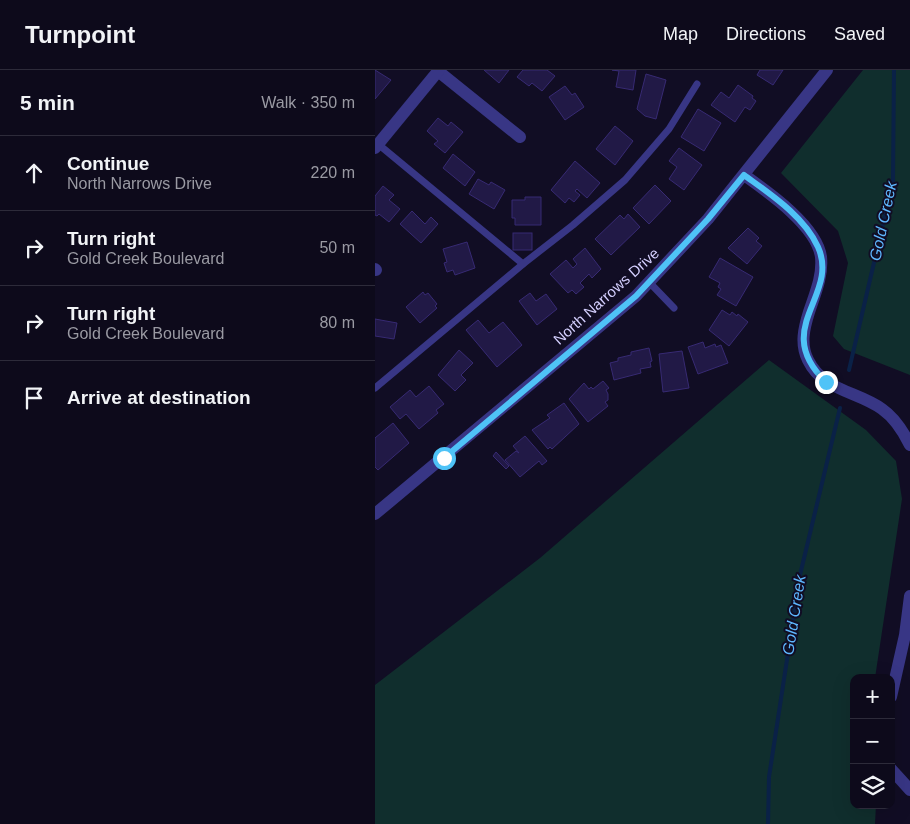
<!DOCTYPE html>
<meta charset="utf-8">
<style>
:root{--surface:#0d0a1b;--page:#161324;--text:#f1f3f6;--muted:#9a9aa3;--line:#2d2b3a}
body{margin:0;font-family:Arial,sans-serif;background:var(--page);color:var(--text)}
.controls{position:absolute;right:15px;bottom:15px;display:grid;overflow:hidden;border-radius:10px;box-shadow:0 5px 20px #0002}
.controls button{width:45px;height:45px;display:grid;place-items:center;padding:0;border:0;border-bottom:1px solid var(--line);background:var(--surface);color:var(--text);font:25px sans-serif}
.stop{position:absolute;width:15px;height:15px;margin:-11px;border:4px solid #4fc3f7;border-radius:50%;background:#fff}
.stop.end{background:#4fc3f7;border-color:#fff;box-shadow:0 1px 5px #0008}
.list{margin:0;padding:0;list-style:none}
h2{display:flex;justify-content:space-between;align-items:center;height:65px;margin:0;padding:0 20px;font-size:21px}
h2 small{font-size:16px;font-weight:400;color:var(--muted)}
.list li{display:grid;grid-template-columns:32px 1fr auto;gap:15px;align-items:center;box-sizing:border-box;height:75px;padding:0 20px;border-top:1px solid var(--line)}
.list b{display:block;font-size:19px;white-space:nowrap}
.list p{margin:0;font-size:16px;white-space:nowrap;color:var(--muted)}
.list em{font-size:16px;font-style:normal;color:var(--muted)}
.icon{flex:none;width:28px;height:28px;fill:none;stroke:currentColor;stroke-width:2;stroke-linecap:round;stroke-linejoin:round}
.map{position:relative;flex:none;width:535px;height:754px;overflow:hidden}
header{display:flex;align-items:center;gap:30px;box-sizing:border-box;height:70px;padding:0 25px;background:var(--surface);border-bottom:1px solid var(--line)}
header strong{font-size:24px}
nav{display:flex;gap:28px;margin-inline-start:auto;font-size:18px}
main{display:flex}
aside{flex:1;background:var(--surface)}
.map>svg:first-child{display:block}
.green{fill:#102e2d}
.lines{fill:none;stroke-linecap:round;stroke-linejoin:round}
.stream{stroke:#0a2147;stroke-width:4}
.building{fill:#211946;stroke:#372a73}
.service{stroke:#383685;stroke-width:7}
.minor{stroke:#383685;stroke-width:12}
.tertiary{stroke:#383685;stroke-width:12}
.route{stroke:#4fc3f7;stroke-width:6}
.labels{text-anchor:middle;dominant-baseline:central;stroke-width:4;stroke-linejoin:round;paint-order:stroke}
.street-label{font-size:15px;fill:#d5d0ff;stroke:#110d24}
.water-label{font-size:16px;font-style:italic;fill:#5eb7ff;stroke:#110d24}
</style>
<header>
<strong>Turnpoint</strong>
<nav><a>Map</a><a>Directions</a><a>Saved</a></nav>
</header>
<main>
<aside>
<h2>5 min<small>Walk · 350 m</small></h2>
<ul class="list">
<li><svg class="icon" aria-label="ahead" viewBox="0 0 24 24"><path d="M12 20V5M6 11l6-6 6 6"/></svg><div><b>Continue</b><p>North Narrows Drive</p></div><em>220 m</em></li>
<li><svg class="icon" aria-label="right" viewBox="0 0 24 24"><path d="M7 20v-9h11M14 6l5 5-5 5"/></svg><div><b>Turn right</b><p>Gold Creek Boulevard</p></div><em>50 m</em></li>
<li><svg class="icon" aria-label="right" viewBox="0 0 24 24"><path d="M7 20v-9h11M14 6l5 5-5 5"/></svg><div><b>Turn right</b><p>Gold Creek Boulevard</p></div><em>80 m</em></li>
<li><svg class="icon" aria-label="arrive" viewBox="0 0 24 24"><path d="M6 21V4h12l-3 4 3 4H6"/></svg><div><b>Arrive at destination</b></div></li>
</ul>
</aside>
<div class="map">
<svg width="535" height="754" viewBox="0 0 535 754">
<rect width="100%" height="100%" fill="#110d24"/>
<g class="green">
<polygon points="488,0 535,0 535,305 469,279 458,266 473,193 463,161 406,103"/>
<polygon points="394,290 491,360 521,391 527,429 500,608 479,608 479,735 501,735 500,754 0,754 0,615 165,488"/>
</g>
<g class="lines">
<g class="stream">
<polyline points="474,300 518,111 519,0"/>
<polyline points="393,754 394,707 425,505 465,338"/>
</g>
</g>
<g class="building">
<polygon points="0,0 16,10 0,29"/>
<polygon points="109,0 134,0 124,13"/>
<polygon points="148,0 172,0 180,6 167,21 157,13 154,16 142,7"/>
<polygon points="237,0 261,0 258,20 241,17 244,1"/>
<polygon points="385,0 408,0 398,15 382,5"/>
<polygon points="271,4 291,10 281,49 270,46 262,39"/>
<polygon points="363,15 378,26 377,28 381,31 375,40 370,37 360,52 336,35 346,22 354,28"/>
<polygon points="190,16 197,25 200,23 209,37 190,50 174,27"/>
<polygon points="323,39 346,53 329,81 306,67"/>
<polygon points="63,48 73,56 76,52 88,62 70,83 59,74 63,71 52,61"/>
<polygon points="240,56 258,71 240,95 221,79"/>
<polygon points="304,78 327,95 309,120 294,109 302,97 294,91"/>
<polygon points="78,84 100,102 90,116 68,98"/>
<polygon points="200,91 225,113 212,128 202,119 200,121 205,125 199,132 194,128 190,133 176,120"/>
<polygon points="103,109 114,115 116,112 130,120 119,139 94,124"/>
<polygon points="280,115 296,131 274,154 258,138"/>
<polygon points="8,116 19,125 14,130 25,139 14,152 4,144 2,146 0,145 0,126"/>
<polygon points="150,127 166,127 166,155 140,155 140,148 137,148 137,130 150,130"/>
<polygon points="37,141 50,154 56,147 63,154 46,173 25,154"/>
<polygon points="253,144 265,157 236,185 220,169 245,145 249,149"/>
<polygon points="373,158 384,168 381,171 387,176 372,194 353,178"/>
<rect x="138" y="163" width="19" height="17"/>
<polygon points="92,172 100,198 80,205 78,200 72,202 69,193 72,192 68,179"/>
<polygon points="210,178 226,199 217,208 214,204 205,213 209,217 201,224 197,220 193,223 175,204 191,190 198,198 202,194 198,189"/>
<polygon points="345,188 378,207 361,236 342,225 346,219 343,217 345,213 334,207"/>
<polygon points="48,222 50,225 53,223 62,234 60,236 62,238 45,253 31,237"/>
<polygon points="155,223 161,231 171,224 182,239 162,255 144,231"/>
<polygon points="347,240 355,245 357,242 362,246 363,244 373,252 354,276 334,260"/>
<polygon points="0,249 22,253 19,269 0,266"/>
<polygon points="103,250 114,263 128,252 147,275 122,297 91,260"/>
<polygon points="328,272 330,278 340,274 341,277 346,275 353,293 323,304 313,277"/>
<polygon points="274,278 277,291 275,292 276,297 265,299 266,303 239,310 235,293 243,291 243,288 256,285 256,282"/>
<polygon points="84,280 98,293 86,305 91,310 80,321 63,305"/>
<polygon points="307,281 314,318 288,322 284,284"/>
<polygon points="228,311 234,318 231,320 233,324 233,330 230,332 233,336 213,352 194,329 209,313 214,319 216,317 218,319"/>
<polygon points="54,316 69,334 61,340 63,343 44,359 31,344 25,349 15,337 35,320 41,327"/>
<polygon points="189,333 204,354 177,379 175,377 173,379 157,360 175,348 172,345"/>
<polygon points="18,353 34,373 3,400 0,397 0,368"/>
<polygon points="150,366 172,391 167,395 164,391 145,407 130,390 141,381 144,383 138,376"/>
<polygon points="121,382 134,396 131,399 118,386"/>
</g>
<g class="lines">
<g class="service">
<polyline points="3,74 148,194"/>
<polyline points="274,212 299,238"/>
<polyline points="0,318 148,194 198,155 250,110 294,59 322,14"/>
</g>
<g class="minor">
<polyline points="63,1 145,67"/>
<polyline points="0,78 64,0"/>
<path d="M 369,105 C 393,122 442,156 446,187 C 448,206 440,224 434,242 C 429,258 425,274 433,290 C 448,321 482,321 507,339 C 520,348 528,361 535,375"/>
<polyline points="0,199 1,200"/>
<polyline points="516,627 530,565 535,526"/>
<polyline points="516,699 535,720"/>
</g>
<polyline class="tertiary" points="0,444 261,226 333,149 452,0"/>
</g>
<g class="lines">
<path class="route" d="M 69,388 L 261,226 L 333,149 L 369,105 C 395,124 429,146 443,177 C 465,226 395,258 451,312"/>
</g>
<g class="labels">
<g class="street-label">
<text transform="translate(231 226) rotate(-42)">North Narrows Drive</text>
</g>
<g class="water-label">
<text transform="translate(508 151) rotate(-78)">Gold Creek</text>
<text transform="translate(419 545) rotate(-81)">Gold Creek</text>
</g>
</g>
</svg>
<div class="controls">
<button>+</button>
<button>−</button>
<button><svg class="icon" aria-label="layers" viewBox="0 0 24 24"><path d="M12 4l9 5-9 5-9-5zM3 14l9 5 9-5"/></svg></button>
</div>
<div class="stop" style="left:69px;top:388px"></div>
<div class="stop end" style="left:451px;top:312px"></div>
</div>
</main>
